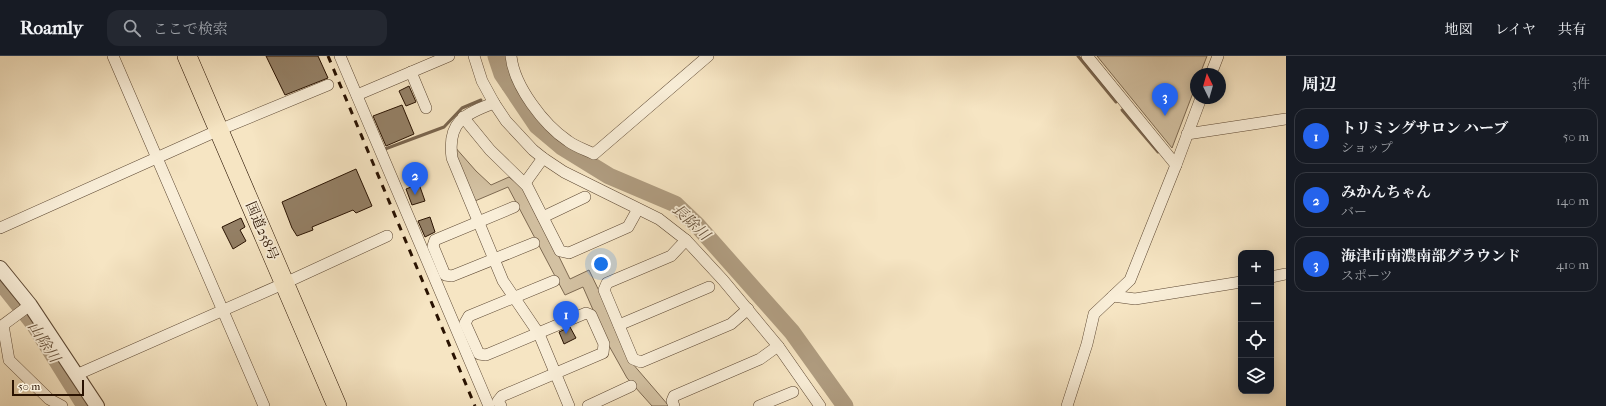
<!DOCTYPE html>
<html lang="ja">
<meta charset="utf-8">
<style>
:root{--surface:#171b24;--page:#242831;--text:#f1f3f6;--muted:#9ea1a6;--line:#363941;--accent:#2563eb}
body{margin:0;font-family:"IM FELL French Canon","Noto Serif JP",serif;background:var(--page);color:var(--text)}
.controls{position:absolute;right:12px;bottom:12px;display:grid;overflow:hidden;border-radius:8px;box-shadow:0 2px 10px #0003}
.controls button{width:36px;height:36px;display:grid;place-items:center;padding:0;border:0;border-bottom:1px solid var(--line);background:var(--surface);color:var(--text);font:20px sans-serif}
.compass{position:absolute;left:1190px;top:12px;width:36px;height:36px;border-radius:50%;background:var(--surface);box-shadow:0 2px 10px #0003;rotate:355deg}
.scale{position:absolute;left:12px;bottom:10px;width:72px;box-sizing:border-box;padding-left:4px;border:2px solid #291201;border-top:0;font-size:11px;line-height:14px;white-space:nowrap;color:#291201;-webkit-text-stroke:3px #f9eed8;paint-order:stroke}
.you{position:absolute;left:601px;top:208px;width:14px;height:14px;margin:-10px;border:3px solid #fff;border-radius:50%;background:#1a73e8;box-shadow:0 0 0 6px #1a73e833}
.badge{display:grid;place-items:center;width:26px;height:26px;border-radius:50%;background:var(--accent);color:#fff;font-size:13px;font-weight:700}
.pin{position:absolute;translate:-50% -33px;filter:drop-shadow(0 1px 2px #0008)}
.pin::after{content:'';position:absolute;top:21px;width:14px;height:12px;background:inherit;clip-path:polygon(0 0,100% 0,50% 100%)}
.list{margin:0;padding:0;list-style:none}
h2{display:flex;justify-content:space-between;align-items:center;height:52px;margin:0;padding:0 16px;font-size:17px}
h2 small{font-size:13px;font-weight:400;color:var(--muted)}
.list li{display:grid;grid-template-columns:26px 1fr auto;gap:12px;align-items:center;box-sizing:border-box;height:56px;margin:0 8px 8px;padding:0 8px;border:1px solid var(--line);border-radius:12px}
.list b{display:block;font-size:15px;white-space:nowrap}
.list p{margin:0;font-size:13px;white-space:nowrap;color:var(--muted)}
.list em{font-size:13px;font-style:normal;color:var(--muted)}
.icon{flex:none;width:22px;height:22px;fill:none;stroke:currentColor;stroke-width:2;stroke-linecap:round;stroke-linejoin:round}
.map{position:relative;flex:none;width:1286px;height:350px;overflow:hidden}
header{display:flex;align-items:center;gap:24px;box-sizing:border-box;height:56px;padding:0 20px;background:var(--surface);border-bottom:1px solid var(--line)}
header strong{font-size:19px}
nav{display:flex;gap:22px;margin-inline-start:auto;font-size:14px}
.search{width:280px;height:36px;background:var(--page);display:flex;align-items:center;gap:10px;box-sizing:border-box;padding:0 14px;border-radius:12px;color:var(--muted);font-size:15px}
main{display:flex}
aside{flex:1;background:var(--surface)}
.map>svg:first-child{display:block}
.green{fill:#d3c1a2;stroke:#7e6a52}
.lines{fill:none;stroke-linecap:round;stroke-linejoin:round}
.stream{stroke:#7a654e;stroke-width:3}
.river{stroke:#b09d81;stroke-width:17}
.building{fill:#948066;stroke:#291201}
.minor-casing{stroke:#5c4732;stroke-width:12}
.tertiary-casing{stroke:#5c4732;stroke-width:16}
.trunk-casing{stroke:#291201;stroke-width:20}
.minor{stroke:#f9eed8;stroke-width:11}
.tertiary{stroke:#f9eed8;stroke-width:14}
.trunk{stroke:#f6e5c3;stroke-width:19}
.rail{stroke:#291201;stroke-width:3;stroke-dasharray:7 7;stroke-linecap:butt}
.labels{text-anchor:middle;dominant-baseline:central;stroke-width:3.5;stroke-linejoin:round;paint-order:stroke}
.street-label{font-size:14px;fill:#291201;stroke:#f9eed8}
.water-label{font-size:15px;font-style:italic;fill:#66513b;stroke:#f9eed8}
</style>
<header>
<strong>Roamly</strong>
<div class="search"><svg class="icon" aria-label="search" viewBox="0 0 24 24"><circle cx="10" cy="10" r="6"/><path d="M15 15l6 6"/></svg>ここで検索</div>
<nav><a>地図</a><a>レイヤ</a><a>共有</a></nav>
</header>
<main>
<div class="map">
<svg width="1286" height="350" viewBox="0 0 1286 350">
<rect width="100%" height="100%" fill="#f6e5c3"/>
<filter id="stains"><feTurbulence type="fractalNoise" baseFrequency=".005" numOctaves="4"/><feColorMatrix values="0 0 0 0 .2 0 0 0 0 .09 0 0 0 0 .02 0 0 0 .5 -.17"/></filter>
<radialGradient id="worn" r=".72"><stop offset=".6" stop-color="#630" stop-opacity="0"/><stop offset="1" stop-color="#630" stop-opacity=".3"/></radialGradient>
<g class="green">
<polygon points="1097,0 1207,0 1200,18 1196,18 1196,29 1172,92"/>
<polygon points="454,90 476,115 491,129 509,121 523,132 539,160 570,223 589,214 626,291 632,307 669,350 652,350 627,322 608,288 583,231 565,239 508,131 475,145 456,102"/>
</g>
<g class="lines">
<g class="stream">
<polyline points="1078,0 1116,46"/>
<polyline points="504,33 510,31"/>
<polyline points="1122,54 1158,96"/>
<polyline points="385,93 444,71 462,52 481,44"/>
</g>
<g class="river">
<polyline points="496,0 502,18 537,70 562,91 609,120 675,148 697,169 792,276 845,350"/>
<polyline points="0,225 34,268 85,350"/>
</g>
</g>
<g class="building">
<polygon points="266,0 318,0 328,22 285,39"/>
<polygon points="409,30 416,46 406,50 399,35"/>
<polygon points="402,49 414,78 386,90 373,60"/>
<polygon points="356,113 372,150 356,157 353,154 312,171 313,174 297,180 292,172 282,146"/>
<polygon points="419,128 425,145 412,149 406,133"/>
<polygon points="430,161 435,176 425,181 418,165"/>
<polygon points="241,162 245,171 240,174 246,185 233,193 222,171"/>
<polygon points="570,271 576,282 564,288 559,276"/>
</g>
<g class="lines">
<defs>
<g id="minor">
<polyline points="113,0 264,350"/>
<polyline points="340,0 489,350"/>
<polyline points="474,0 482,25 494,47 506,65 533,94 543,102 564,116 659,163 686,184 723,224 778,290 820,350"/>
<path d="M 511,0 C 514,30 544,69 568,85 C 576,91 586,94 594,98 L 708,0"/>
<polyline points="1087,0 1176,109"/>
<polyline points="411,16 426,52"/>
<polyline points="1211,18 1218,0"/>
<polyline points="357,39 449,0"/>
<path d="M 494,47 C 464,58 447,66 452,102 L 503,225 L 539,278 L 569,350"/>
<polyline points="463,61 490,94 527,130 560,195 569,197 628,171 638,153"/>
<polyline points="1187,78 1286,63"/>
<polyline points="525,127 543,102"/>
<polyline points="514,151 435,184 433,190 445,219 452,220 534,187"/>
<polyline points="543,161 585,141"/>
<polyline points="0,172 219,74 328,29"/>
<polyline points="686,184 671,200 607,227 604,234 633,303 641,306 731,268 748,253"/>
<polyline points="1271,221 1286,218"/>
<polyline points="1113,240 1135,243 1241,226"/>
<polyline points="30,249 3,269 9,304 49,343 62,350"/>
<polyline points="619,269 709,231"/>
<polyline points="76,319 285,227 387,180"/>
<polyline points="501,350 498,345 502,340 603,297 604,288 591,259 586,257 486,299 479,298 465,267 469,260 554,225"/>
<polyline points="588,350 631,330"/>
<polyline points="674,350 672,345 674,340 760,303 778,290"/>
<polyline points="759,350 793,336"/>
<polyline points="1067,350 1087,288 1094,258 1130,224 1176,109 1201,42"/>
</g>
<polyline id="tertiary" points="0,212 30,249 97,350"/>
<polyline id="trunk" points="187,0 337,350"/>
</defs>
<use href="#minor" class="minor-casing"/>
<use href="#tertiary" class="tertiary-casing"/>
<use href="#trunk" class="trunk-casing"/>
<use href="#minor" class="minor"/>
<use href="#tertiary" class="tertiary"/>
<use href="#trunk" class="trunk"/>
<polyline class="rail" points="328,0 475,350"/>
</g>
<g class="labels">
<g class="street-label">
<text transform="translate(262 175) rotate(67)">国道258号</text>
</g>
<g class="water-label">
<text transform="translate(691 166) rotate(43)">長除川</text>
<text transform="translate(44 286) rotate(57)">山除川</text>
</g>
</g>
<rect width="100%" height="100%" filter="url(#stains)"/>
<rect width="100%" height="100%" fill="url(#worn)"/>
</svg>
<div class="controls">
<button>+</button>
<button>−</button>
<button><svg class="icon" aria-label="locate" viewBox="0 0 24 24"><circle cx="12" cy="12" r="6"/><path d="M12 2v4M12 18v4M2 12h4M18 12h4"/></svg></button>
<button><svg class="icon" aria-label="layers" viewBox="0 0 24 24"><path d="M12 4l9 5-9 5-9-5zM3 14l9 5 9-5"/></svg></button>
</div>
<svg class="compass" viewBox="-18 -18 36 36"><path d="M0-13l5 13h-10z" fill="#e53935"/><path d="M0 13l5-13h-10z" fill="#9ea1a6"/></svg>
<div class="scale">50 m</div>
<div class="you"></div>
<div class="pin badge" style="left:566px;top:278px">1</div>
<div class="pin badge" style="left:415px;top:139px">2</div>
<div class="pin badge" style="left:1165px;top:60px">3</div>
</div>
<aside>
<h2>周辺<small>3件</small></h2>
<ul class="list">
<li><span class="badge">1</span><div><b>トリミングサロン ハーブ</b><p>ショップ</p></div><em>50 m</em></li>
<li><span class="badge">2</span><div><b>みかんちゃん</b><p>バー</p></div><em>140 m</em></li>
<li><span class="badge">3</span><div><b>海津市南濃南部グラウンド</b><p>スポーツ</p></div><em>410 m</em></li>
</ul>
</aside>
</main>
